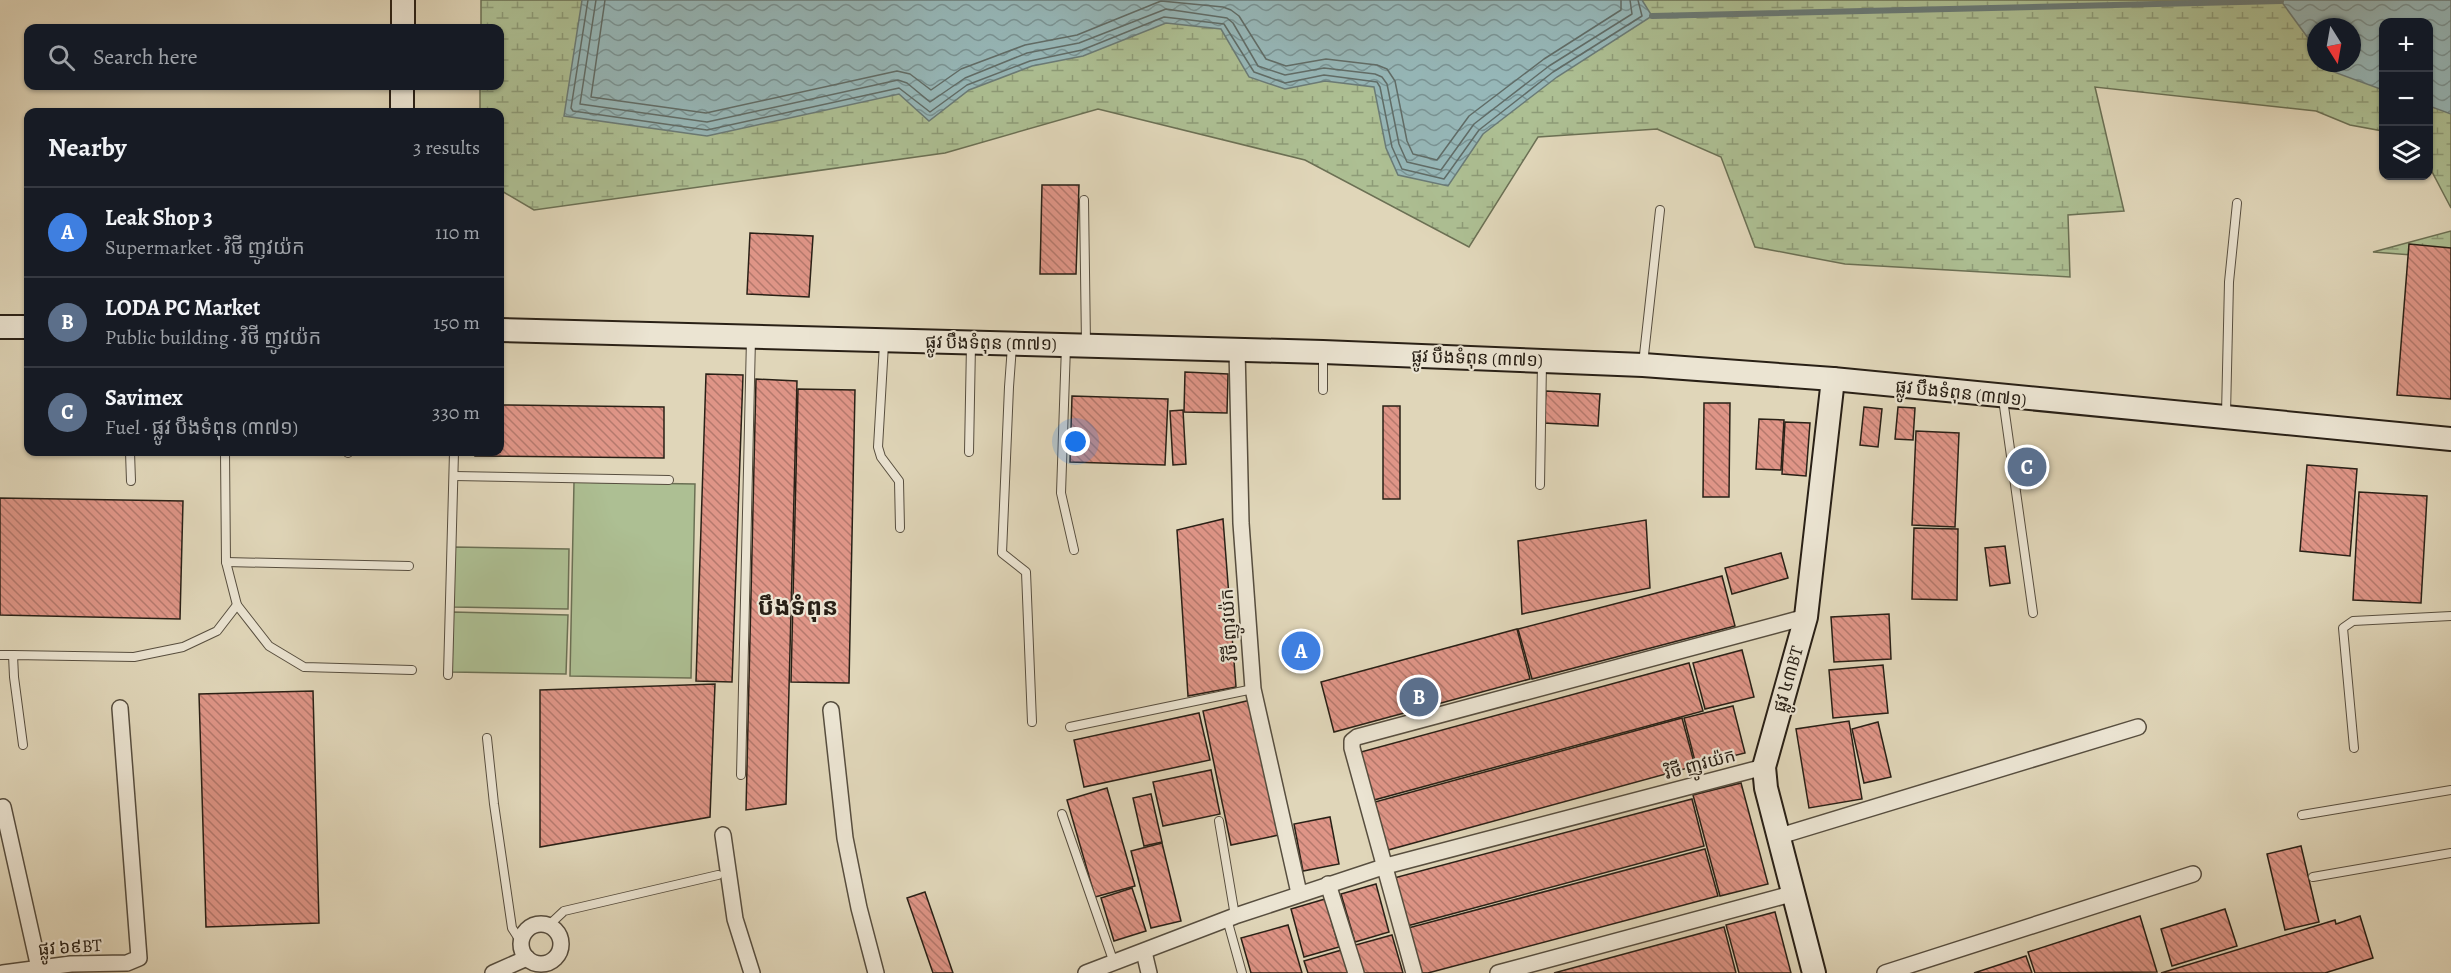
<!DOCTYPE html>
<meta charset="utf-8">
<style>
:root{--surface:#171b24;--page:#242831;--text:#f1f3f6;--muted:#9ea1a6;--line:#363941;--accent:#b45309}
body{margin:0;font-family:Alegreya,"Noto Sans Khmer",serif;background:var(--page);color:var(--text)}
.controls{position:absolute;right:18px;top:18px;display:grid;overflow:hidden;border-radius:12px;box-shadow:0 2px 4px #0004}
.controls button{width:54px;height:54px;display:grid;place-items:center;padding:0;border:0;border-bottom:2px solid var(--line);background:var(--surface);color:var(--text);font:30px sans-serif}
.compass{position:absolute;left:2307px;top:18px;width:54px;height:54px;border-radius:50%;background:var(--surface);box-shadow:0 2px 4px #0004;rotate:169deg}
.you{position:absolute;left:1076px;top:442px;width:21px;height:21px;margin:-15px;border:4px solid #fff;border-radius:50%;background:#1a73e8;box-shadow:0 0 0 9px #1a73e833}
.badge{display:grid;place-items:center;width:39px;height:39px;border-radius:50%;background:var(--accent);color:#fff;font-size:20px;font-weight:700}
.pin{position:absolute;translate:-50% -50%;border:3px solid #fff;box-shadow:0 2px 6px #0006}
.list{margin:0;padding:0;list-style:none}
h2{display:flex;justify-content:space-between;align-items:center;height:78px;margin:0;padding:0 24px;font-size:26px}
h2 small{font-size:20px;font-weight:400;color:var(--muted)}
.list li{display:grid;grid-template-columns:39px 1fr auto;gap:18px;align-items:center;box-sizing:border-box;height:90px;padding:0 24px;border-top:2px solid var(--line)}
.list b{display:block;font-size:22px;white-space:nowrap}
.list p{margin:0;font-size:20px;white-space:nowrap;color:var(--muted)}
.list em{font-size:20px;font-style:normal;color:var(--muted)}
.icon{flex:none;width:33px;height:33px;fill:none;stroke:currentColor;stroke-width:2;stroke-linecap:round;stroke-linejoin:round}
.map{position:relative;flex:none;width:2451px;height:973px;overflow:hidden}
.search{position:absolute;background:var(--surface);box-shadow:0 2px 4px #0004;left:24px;top:24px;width:480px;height:66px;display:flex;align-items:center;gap:15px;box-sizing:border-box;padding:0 21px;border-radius:12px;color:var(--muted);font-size:22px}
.panel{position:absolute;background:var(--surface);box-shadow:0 2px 4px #0004;left:24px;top:108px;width:480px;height:348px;border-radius:12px}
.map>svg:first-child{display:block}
.wetland{fill:url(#wetland-marsh);stroke:#6b7054;stroke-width:1.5;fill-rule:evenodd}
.pitch{fill:#adbf93;stroke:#6b7054;stroke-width:1.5}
.water{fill:url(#water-waves);stroke:#6a7b77;stroke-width:1.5}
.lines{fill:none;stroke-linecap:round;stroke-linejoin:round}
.shore{stroke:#606c67;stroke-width:1.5}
.stream{stroke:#6a7b77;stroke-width:6}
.building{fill:url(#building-back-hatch);stroke:#292016;stroke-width:1.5}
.lane-casing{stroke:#574e3f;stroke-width:10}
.street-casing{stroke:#574e3f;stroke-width:18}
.secondary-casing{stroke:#292016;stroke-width:26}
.lane{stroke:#ebe4d2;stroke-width:8}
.street{stroke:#ebe4d2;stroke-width:15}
.secondary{stroke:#ebe4d2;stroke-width:22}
.labels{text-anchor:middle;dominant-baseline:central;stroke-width:4.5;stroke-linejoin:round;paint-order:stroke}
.street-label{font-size:18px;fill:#292016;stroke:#ebe4d2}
.district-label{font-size:24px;font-weight:bold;fill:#292016;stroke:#ebe4d2}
</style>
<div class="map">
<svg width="2451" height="973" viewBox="0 0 2451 973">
<defs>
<pattern id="wetland-marsh" width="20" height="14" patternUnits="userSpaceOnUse" patternTransform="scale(1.5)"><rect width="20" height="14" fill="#adbf93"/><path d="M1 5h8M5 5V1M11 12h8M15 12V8" fill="none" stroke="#8d9b77"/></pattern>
<pattern id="water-waves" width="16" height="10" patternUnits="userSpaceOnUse" patternTransform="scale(1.5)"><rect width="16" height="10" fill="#96b7b8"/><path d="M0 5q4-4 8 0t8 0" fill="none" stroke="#7a9495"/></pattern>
<pattern id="building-back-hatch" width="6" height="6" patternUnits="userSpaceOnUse" patternTransform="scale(1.5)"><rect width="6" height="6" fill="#df9587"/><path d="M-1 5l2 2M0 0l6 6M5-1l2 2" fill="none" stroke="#b5796d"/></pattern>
</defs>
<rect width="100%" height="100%" fill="#e0d6b9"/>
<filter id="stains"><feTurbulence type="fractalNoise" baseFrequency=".00333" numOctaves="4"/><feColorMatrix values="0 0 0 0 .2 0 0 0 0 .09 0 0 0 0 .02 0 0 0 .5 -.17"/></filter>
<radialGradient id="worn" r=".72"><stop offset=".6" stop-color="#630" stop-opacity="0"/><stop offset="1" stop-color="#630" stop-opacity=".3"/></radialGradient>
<g class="wetland">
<path d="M 481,0 L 2451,0 L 2451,208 L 2429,166 L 2428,22 L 2384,22 L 2383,131 L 2350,125 L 2316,111 L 2095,87 L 2124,211 L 2068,215 L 2070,277 L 1845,264 L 1755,247 L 1721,157 L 1657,129 L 1538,137 L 1469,247 L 1305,160 L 1098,109 L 945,153 L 534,210 L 500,190 L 500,112 L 480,112 L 480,86 L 500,86 L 500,28 L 481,28 ZM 2316,27 L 2352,27 L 2352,63 L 2316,63 Z"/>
<polygon points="2451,231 2451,258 2373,252"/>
</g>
<g class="pitch">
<polygon points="574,482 695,484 691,678 570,676"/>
<polygon points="454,547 569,549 568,609 453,607"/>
<polygon points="453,612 568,615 566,674 452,672"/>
</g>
<g class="water">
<polygon points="582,0 1642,0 1652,16 1557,77 1483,134 1448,186 1398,175 1386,148 1374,87 1325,81 1285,89 1249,77 1221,29 1166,23 1083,56 1032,66 969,90 929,121 899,94 707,136 564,116"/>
<polygon points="2284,0 2451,0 2451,114 2429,106 2428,22 2384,22 2383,90 2331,71 2326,63 2352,63 2352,27 2316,27 2316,49 2281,1"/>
</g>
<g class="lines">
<g class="shore">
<polyline points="588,0 571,108 573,111 707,130 899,88 930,112 967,85 1030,61 1082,50 1164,17 1224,24 1254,72 1285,83 1324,75 1377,82 1380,87 1392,147 1402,169 1444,179 1479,130 1553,72 1642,16 1638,0"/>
<polyline points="596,0 580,104 707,122 898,80 907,83 930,102 965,78 1027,53 1079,43 1166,9 1227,18 1233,23 1258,66 1285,75 1324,68 1375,74 1382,77 1387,84 1399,144 1407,162 1441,170 1474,124 1549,66 1632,14 1630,0"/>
<polyline points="605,0 591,97 706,113 897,71 910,74 931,90 961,69 1025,45 1077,35 1161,1 1223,7 1231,10 1239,16 1266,59 1286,66 1326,59 1377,65 1387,69 1395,81 1407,141 1413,154 1437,160 1469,116 1544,59 1621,10 1621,0"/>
</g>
<polyline class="stream" points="1652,16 2281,1"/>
</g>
<g class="building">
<polygon points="1042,185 1079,185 1076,274 1040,274"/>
<polygon points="750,233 813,236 809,297 747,294"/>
<polygon points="2409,244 2451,248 2451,399 2397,395"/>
<polygon points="1185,372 1228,374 1227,413 1184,412"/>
<polygon points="706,374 743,375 732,682 696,681"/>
<polygon points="756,379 797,381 786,804 746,810"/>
<polygon points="798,389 855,390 849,683 791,682"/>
<polygon points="1546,391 1600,394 1598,426 1544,423"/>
<polygon points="1072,396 1168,399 1165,465 1070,462"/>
<polygon points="1704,403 1730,403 1729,497 1703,497"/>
<polygon points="500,405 664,407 664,458 475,456 475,452 500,452"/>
<rect x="1383" y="406" width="17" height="93"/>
<polygon points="1864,407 1882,409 1878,447 1860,445"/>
<polygon points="1898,407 1915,408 1913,440 1895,439"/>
<polygon points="1183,410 1186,464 1173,465 1170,411"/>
<polygon points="1759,419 1784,420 1781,470 1756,469"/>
<polygon points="1785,422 1810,423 1806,476 1782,474"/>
<polygon points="1916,431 1959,433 1955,527 1912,525"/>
<polygon points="2307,465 2357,469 2350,556 2300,551"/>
<polygon points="2359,492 2427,496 2421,603 2353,600"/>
<polygon points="0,498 183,501 180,619 0,615"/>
<polygon points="1223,519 1236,687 1188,696 1177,530"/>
<polygon points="1646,520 1650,588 1522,614 1518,541"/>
<polygon points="1914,528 1958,529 1957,600 1912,599"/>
<polygon points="2005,546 2010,583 1990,586 1985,548"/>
<polygon points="1781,553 1788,578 1732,594 1725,568"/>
<polygon points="1722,576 1735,626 1532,679 1518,629"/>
<polygon points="1889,614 1891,659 1834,662 1831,617"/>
<polygon points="1517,629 1530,679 1334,732 1321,682"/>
<polygon points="1742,650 1754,697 1705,709 1693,663"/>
<polygon points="1689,663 1703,711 1374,800 1361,752"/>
<polygon points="1883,665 1888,713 1833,718 1829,670"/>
<polygon points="715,684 710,817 540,847 540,690"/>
<polygon points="313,691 319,923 206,927 199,694"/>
<polygon points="1251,700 1279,835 1231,845 1203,711"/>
<polygon points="1733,706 1745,753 1696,765 1684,718"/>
<polygon points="1199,713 1210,760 1084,787 1074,740"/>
<polygon points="1682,718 1695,766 1388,850 1375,802"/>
<polygon points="1849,721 1862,799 1809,808 1796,729"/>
<polygon points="1878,722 1891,777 1864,783 1852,729"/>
<polygon points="1211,770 1220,814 1163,826 1153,782"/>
<polygon points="1741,783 1768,884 1720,896 1693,795"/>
<polygon points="1107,788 1135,886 1095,897 1067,800"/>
<polygon points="1151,794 1162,842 1144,846 1133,798"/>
<polygon points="1692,799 1704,846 1407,926 1394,878"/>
<polygon points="1330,817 1339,864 1303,871 1294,824"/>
<polygon points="1162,843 1181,921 1151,928 1131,851"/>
<polygon points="2301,846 2319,922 2285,930 2267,854"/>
<polygon points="1705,849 1718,896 1428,973 1420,973 1408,928"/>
<polygon points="1376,884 1389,932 1355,942 1341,894"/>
<polygon points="1132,888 1146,931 1114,941 1101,898"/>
<polygon points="925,892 953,973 933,973 907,898"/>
<polygon points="1325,899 1339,947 1304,957 1291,909"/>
<polygon points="2225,909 2237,946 2172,966 2161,929"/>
<polygon points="1775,912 1791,973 1739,973 1726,925"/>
<polygon points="2140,916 2157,972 2035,973 2028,952"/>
<polygon points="2360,916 2373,958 2325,973 2161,973 2335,920 2336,924"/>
<polygon points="1288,925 1302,973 1251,973 1241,938"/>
<polygon points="1724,927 1736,973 1554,973"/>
<polygon points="1392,935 1403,973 1360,973 1352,946"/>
<polygon points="1345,949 1352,973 1308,973 1304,961"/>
<polygon points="2026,956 2032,973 1974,973"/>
</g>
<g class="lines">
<defs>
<g id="lane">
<polyline points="1084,200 1086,344"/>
<polyline points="884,344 878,447 881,457 899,481 900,528"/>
<polyline points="1012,346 1009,387 1002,553 1026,572 1032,722"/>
<polyline points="1066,346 1061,493 1074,550"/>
<polyline points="1643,364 1660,210"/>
<polyline points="1323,390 1323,353"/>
<polyline points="2003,399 2033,613"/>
<polyline points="2226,414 2229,282 2237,203"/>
<polyline points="130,452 131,481"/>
<polyline points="225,452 226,562 237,605 269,646 304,667 412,670"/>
<polyline points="348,452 348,453"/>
<polyline points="969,452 971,344"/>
<polyline points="454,476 669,480"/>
<polyline points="1540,485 1542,362"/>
<polyline points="226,562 409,566"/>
<polyline points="0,655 13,655"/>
<polyline points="448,675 454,452"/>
<polyline points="1070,727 1253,689"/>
<polyline points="487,738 494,804 512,928 521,942"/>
<polyline points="23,745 14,677 13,655 134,657 183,647 217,631 237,605"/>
<polyline points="2354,748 2343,628 2353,621 2451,616"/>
<polyline points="741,775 751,338"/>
<polyline points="1062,814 1114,963"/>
<polyline points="2302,815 2451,790"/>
<polyline points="1219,821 1235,916"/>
<polyline points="2313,877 2451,853"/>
<polyline points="1227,919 1242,973"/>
<polyline points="548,926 564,911 718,875"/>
</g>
<g id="street">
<polyline points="1237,349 1241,523 1253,689 1299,893"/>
<polyline points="831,710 845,838 859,908 876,973"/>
<polyline points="3,807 39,968"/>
<polyline points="723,835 735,919 752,973"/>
<polyline points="1780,836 2138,727"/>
<polyline points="1328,884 1356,973"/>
<circle cx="541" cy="944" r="20"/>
<polyline points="1144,952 1149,973"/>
<polyline points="3,973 71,964 127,963 139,958 120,708"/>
<polyline points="493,973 527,958"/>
<polyline points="1086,973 1235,916 1386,866 1764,767"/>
<polyline points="1414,973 1352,748 1352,741 1357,737 1806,617"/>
<polyline points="1498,973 1795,893"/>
<polyline points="1885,973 2193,874"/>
</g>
<g id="secondary">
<polyline points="403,28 403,0"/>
<polyline points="402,112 402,86"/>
<polyline points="0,327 28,327"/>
<polyline points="500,330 1323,352 1643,365 1833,379 2451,439"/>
<polyline points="1814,973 1766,788 1764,767 1806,617 1833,379"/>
</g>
</defs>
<use href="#lane" class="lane-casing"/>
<use href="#street" class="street-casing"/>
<use href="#secondary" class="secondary-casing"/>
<use href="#lane" class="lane"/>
<use href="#street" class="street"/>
<use href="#secondary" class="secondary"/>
</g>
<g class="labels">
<g class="street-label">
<text transform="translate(991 343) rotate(1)">ផ្លូវ បឹងទំពុន (៣៧១)</text>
<text transform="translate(1477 358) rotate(2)">ផ្លូវ បឹងទំពុន (៣៧១)</text>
<text transform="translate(1961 393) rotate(6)">ផ្លូវ បឹងទំពុន (៣៧១)</text>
<text transform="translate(1229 625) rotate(-94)">វិថី ញូវយ៉ក</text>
<text transform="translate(1788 679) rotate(-74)">ផ្លូវ ៤៣BT</text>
<text transform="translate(1700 764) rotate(-15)">វិថី ញូវយ៉ក</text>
<text transform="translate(70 947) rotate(-4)">ផ្លូវ ៦៩BT</text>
</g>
<g class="district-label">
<text x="798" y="607">បឹងទំពុន</text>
</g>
</g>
<rect width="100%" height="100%" filter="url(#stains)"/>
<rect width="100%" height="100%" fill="url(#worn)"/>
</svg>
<div class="controls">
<button>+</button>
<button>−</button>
<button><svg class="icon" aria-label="layers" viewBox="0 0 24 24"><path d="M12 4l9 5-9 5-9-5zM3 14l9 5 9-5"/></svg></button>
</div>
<svg class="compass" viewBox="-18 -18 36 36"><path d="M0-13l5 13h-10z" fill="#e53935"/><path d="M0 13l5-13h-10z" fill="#9ea1a6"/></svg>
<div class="you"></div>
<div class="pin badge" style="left:1301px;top:651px;background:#3f7fe0">A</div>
<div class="pin badge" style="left:1419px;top:697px;background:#5c6f8a">B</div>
<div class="pin badge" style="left:2027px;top:467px;background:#5c6f8a">C</div>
<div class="search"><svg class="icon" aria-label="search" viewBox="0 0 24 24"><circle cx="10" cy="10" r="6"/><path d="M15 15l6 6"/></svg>Search here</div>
<section class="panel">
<h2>Nearby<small>3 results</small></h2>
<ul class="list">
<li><span class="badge" style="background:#3f7fe0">A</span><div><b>Leak Shop 3</b><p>Supermarket · វិថី ញូវយ៉ក</p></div><em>110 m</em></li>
<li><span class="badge" style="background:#5c6f8a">B</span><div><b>LODA PC Market</b><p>Public building · វិថី ញូវយ៉ក</p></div><em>150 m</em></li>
<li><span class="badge" style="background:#5c6f8a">C</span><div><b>Savimex</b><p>Fuel · ផ្លូវ បឹងទំពុន (៣៧១)</p></div><em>330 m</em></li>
</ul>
</section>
</div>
